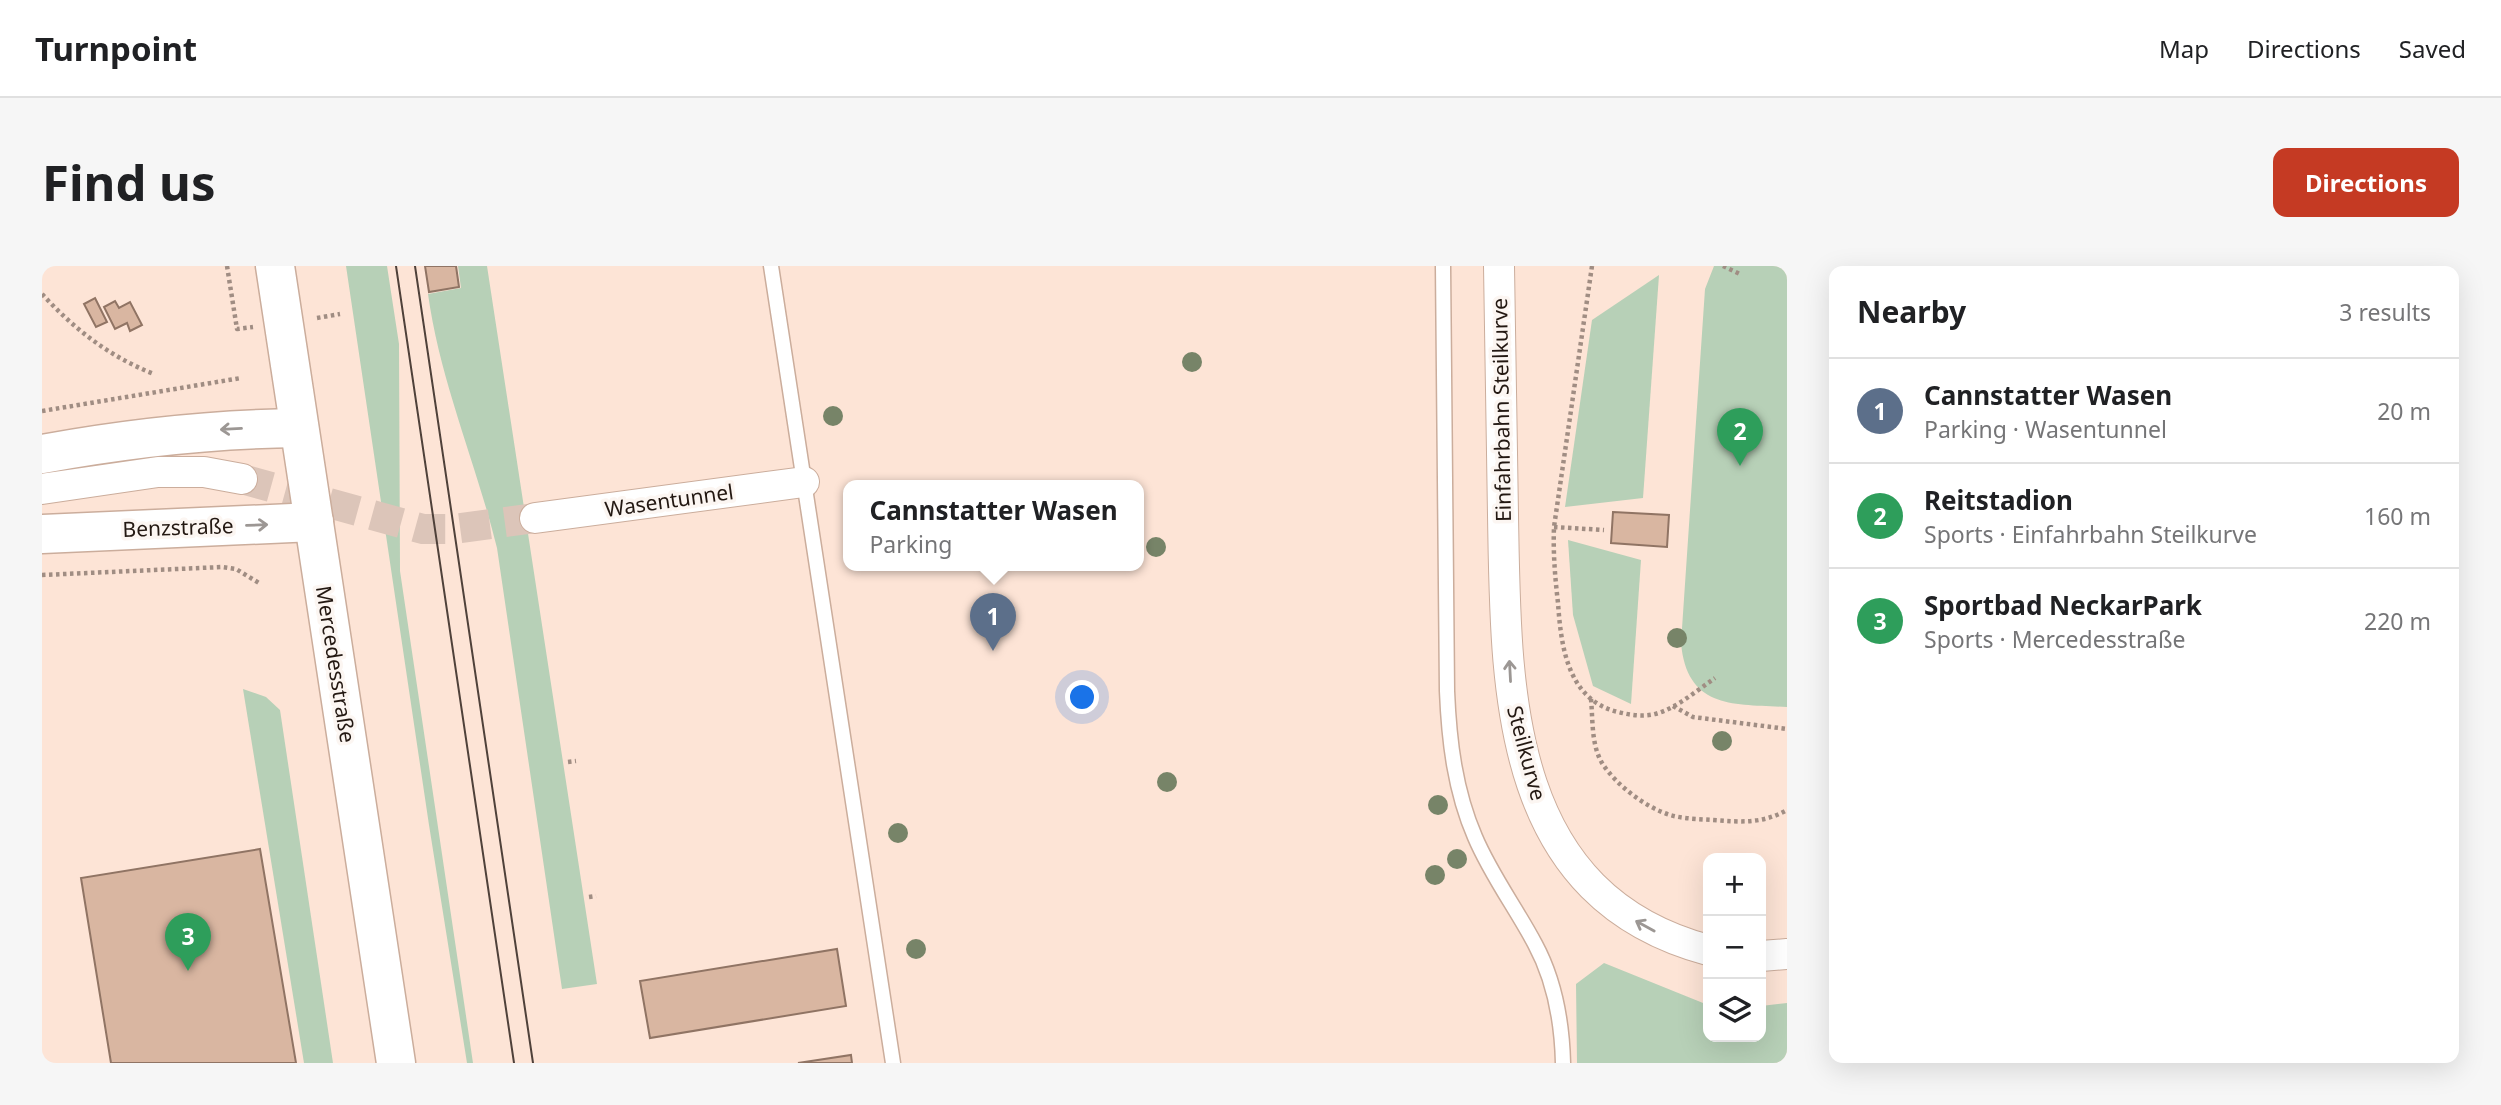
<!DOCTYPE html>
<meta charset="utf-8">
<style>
:root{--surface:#fff;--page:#f6f6f6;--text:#202124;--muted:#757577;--line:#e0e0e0;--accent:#c53a23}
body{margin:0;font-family:"Noto Sans",sans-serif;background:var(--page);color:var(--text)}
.controls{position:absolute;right:21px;bottom:21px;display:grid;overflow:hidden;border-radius:14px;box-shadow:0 7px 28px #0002}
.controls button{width:63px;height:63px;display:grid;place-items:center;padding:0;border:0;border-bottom:2px solid var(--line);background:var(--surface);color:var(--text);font:35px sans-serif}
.you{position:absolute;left:1041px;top:432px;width:24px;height:24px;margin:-18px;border:5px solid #fff;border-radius:50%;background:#1a73e8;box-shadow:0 0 0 10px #1a73e833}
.badge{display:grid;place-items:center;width:46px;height:46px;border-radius:50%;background:var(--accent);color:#fff;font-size:23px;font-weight:700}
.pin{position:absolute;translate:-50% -58px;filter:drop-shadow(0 2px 4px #0008)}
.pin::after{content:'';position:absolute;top:37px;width:24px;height:21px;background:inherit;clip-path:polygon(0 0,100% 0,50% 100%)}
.popup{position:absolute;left:801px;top:214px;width:301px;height:91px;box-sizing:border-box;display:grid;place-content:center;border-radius:14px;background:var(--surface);filter:drop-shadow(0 2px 5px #0005);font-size:23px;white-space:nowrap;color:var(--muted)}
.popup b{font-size:26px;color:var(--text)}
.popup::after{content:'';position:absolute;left:50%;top:100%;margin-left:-14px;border:14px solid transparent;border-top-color:var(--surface)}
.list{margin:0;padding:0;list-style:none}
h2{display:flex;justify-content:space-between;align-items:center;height:91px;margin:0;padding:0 28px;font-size:30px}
h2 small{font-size:23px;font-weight:400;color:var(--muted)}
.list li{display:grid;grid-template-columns:46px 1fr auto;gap:21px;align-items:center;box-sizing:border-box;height:105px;padding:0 28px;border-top:2px solid var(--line)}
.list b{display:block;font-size:26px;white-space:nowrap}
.list p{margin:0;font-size:23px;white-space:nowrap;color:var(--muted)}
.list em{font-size:23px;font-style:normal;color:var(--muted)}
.icon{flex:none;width:38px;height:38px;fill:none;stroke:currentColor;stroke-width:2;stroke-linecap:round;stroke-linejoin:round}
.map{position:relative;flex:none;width:1745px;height:797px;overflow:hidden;border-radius:14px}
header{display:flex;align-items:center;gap:42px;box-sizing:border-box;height:98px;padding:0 35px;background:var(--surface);border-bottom:2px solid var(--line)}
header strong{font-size:33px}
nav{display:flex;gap:38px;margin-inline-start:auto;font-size:24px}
.intro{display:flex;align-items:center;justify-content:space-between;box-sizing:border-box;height:168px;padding:0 42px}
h1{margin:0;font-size:49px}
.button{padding:18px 32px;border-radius:14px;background:var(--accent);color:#fff;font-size:24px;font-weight:700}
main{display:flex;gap:42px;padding:0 42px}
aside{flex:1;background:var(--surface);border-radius:14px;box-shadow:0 7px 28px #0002}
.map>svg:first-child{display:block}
.green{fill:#b7d0b7}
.building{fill:#d9b6a1;stroke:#907464;stroke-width:2}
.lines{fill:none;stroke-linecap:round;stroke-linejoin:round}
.minor-tunnel{stroke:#dcc5b9;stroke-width:30;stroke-dasharray:30 15;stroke-linecap:butt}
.service-casing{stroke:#cbad9c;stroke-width:17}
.minor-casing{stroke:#cbad9c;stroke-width:32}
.secondary-casing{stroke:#cbad9c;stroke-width:41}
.path{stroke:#a08d83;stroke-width:4.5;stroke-dasharray:3.5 3.5;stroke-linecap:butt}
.service{stroke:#fff;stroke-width:14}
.minor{stroke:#fff;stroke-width:30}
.secondary{stroke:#fff;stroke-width:38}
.tram{stroke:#4f413a;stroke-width:2}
.tree{fill:#778468}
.oneway{stroke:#9c9794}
.labels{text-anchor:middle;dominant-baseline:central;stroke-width:7;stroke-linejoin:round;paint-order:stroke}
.street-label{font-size:21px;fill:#231812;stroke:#fcf6f2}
</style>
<header>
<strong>Turnpoint</strong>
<nav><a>Map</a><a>Directions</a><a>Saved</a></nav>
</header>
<div class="intro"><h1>Find us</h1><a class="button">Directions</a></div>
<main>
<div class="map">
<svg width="1745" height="797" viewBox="0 0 1745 797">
<rect width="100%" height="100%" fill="#fde4d6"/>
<g class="green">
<polygon points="304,0 345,0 357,78 358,305 431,797 425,797 387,559"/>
<path d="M 416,0 L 445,0 L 555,718 L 520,723 L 455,282 C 434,197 398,115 386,28 L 419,22 Z"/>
<path d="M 1672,0 L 1745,0 L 1745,441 C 1693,438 1645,444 1639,377 L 1663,23 Z"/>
<polygon points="1617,9 1601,232 1523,241 1550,54"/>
<polygon points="1526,274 1599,294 1589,438 1551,420 1531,349"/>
<polygon points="201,423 224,431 238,444 291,797 262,797"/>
<polygon points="1562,697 1666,739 1666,771 1719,771 1719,740 1745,737 1745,797 1535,797 1534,718"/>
</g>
<g class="building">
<polygon points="383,0 414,0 417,21 387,26"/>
<polygon points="53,32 65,56 54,61 42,38"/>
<polygon points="73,35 77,42 88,36 100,59 88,65 85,57 73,63 62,41"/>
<polygon points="1571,246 1627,249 1625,281 1569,277"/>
<polygon points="218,583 254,797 69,797 39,612"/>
<polygon points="795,683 804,740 608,772 598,715"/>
<polygon points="809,789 810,797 756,797"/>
</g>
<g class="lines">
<polyline class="minor-tunnel" points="200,213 381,263 411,263 493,252"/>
<defs>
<g id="service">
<polyline points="729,0 851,797"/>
<path d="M 1401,0 L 1405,425 C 1407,475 1413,525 1433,571 C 1449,609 1474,642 1493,678 C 1513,715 1520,756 1521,797"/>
</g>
<g id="minor">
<path d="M 1457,0 C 1458,83 1460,166 1461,249 C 1464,423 1461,629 1666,684"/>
<polyline points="0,223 116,206 162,206 200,213"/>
<polyline points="493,252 762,216"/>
<polyline points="1719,690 1745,688"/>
</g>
<g id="secondary">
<polyline points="233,0 354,797"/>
<path d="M 0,188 C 87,172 169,163 257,162"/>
<polyline points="0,268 272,256"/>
</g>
</defs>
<use href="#service" class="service-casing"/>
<use href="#minor" class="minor-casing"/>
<use href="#secondary" class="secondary-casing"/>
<g class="path">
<polyline points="185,0 195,63 211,61"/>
<path d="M 1550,0 L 1512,261 C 1511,287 1513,311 1516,337 C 1519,379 1525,434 1576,446 C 1588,449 1601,451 1613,448 C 1635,442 1654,425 1673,412"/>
<polyline points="1681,0 1698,8"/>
<path d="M 0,28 C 32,63 68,91 112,108"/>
<polyline points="275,52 298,48"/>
<polyline points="0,145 199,112"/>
<polyline points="1512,261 1562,264"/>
<polyline points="0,309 180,301 194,303 217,317"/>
<path d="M 1549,433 C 1551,454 1549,478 1560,497 C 1574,519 1603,541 1628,549 C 1642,553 1657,553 1671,554 C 1699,556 1720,558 1745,544"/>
<polyline points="1631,440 1651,451 1745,463"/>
<polyline points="526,496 534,495"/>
<polyline points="547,631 554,630"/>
</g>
<use href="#service" class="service"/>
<use href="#minor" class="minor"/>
<use href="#secondary" class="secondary"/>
<g class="tram">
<polyline points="354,0 472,797"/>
<polyline points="373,0 491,797"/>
</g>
</g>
<g class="tree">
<circle cx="1150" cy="96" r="10"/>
<circle cx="791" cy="150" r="10"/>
<circle cx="1114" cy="281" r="10"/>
<circle cx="1635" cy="372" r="10"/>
<circle cx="1680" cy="475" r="10"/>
<circle cx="1125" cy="516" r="10"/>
<circle cx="1396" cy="539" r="10"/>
<circle cx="856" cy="567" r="10"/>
<circle cx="1415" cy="593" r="10"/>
<circle cx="1393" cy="609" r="10"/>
<circle cx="874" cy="683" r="10"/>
</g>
<defs><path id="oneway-shaft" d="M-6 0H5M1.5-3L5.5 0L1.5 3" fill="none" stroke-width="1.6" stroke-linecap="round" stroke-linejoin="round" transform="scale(1.75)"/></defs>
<g class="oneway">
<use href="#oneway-shaft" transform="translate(189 163) rotate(177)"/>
<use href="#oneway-shaft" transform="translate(215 259) rotate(-2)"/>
<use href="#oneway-shaft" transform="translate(1468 405) rotate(-93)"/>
<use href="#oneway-shaft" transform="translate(1603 660) rotate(-151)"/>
</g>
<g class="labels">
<g class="street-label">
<text transform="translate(1459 144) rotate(-91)">Einfahrbahn Steilkurve</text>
<text transform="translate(627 234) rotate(-8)">Wasentunnel</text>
<text transform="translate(136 261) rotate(-2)">Benzstraße</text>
<text transform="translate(294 398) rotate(81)">Mercedesstraße</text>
<text transform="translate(1485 487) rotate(75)">Steilkurve</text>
</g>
</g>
</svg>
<div class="controls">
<button>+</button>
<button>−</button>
<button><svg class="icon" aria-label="layers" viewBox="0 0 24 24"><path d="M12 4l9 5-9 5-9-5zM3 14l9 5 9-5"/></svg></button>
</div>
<div class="you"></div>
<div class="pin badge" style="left:951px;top:385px;background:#5c6f8a">1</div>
<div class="popup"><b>Cannstatter Wasen</b>Parking</div>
<div class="pin badge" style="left:1698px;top:200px;background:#2e9e5b">2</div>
<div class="pin badge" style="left:146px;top:705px;background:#2e9e5b">3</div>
</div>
<aside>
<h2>Nearby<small>3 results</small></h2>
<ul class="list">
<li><span class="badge" style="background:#5c6f8a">1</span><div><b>Cannstatter Wasen</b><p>Parking · Wasentunnel</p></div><em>20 m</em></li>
<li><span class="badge" style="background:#2e9e5b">2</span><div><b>Reitstadion</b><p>Sports · Einfahrbahn Steilkurve</p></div><em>160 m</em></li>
<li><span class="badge" style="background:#2e9e5b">3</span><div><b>Sportbad NeckarPark</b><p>Sports · Mercedesstraße</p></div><em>220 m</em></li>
</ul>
</aside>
</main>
